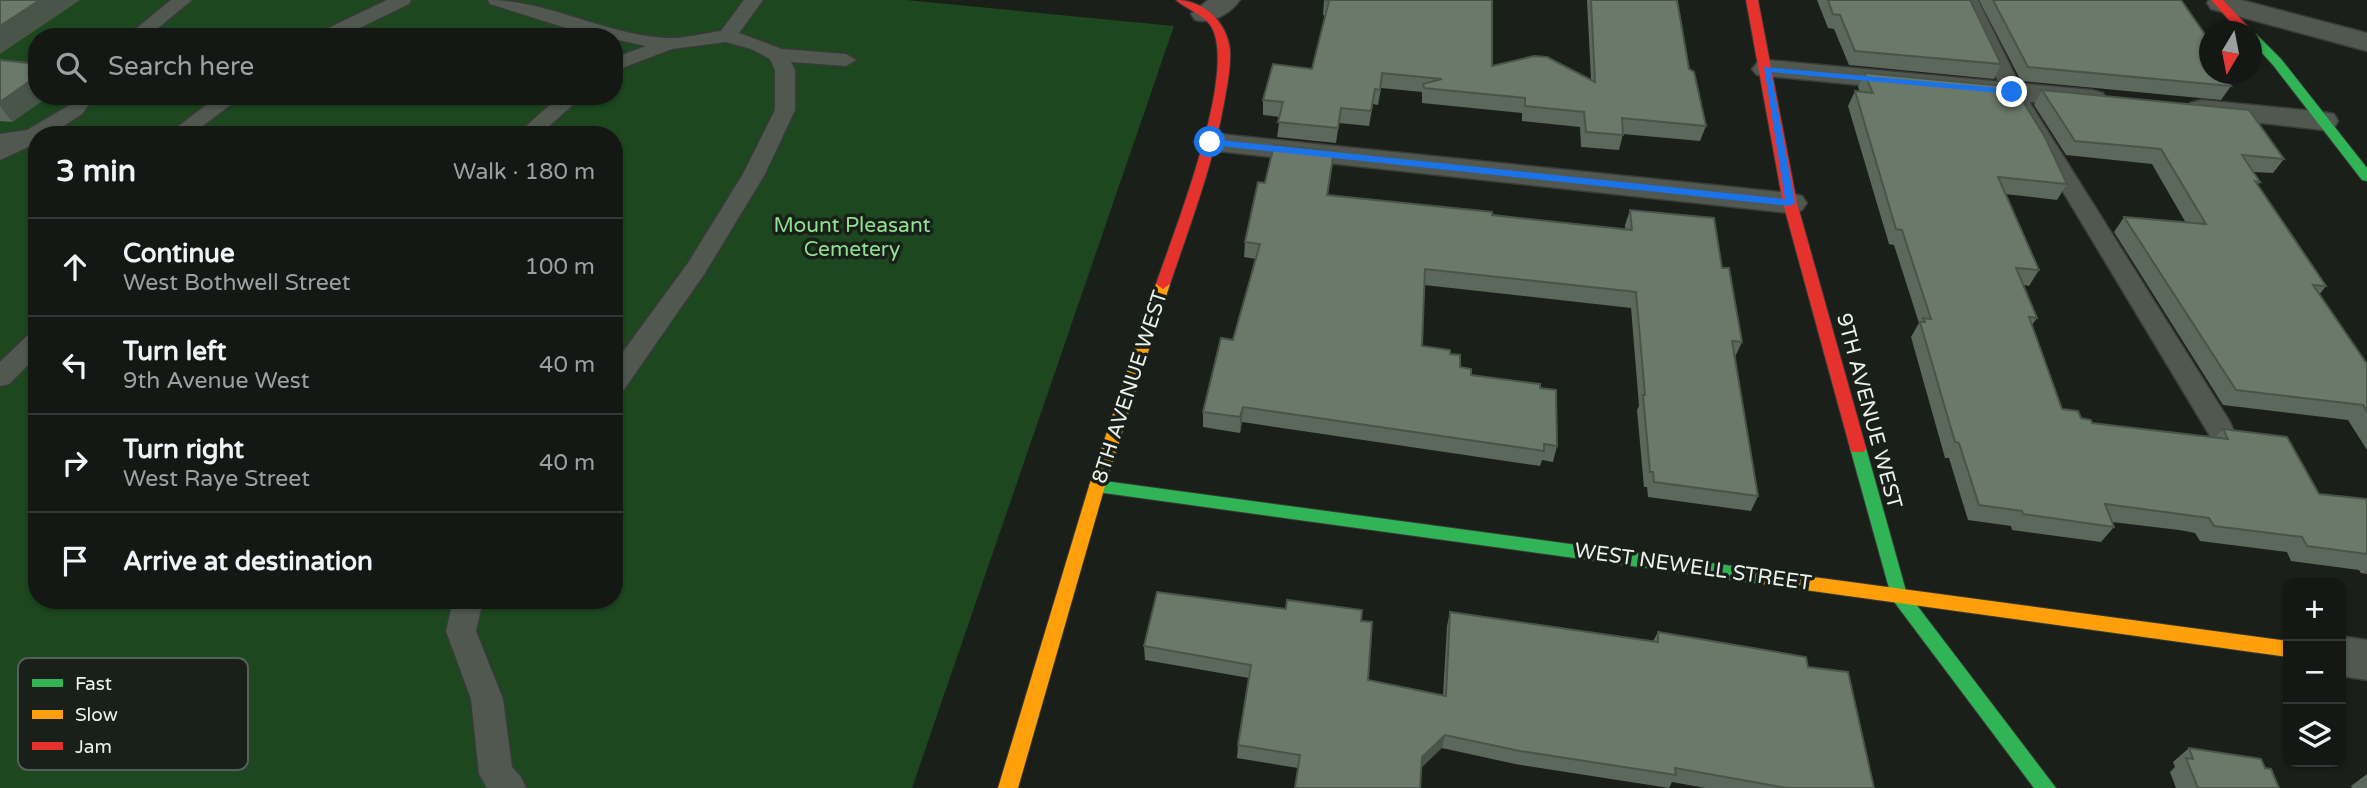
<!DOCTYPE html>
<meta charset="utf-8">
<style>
:root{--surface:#141714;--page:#212422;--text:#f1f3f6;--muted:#9d9fa0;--line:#333634}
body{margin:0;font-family:"Varela Round",sans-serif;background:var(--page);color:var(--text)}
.controls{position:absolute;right:21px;bottom:21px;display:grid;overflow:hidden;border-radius:14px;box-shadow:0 2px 5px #0004}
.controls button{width:63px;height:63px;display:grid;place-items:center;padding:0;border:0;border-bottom:2px solid var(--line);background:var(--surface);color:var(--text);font:35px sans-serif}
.compass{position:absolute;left:2199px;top:21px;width:63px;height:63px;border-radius:50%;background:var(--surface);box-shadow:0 2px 5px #0004;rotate:190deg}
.stop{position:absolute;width:21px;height:21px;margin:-16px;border:5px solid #1a73e8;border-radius:50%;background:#fff}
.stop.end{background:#1a73e8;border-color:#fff;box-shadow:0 2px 7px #0008}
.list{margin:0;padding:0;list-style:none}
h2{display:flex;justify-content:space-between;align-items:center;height:91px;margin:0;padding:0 28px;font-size:30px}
h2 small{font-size:23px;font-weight:400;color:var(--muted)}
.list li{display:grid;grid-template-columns:46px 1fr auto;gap:21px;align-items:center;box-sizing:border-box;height:98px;padding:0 28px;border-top:2px solid var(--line)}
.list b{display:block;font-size:26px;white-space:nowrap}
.list p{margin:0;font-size:23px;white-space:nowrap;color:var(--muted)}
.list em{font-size:23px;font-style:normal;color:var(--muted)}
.icon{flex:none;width:38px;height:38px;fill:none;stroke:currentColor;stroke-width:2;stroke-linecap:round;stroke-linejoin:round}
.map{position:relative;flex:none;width:2367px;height:788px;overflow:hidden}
.search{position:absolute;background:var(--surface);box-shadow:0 2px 5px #0004;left:28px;top:28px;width:595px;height:77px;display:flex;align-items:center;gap:18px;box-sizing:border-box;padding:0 24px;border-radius:28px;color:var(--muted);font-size:26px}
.panel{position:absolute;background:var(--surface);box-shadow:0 2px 5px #0004;left:28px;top:126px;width:595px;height:483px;border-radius:28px}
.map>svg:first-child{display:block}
.green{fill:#1d471f;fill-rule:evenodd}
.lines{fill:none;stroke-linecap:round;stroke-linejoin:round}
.lane-casing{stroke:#383b38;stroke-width:3}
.street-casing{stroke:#383b38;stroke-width:3}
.fast-casing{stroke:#383b38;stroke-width:2}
.slow-casing{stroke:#383b38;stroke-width:2}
.jam-casing{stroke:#383b38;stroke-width:2}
.lane{fill:#505850;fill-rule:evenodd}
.street{fill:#505850;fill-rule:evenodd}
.fast{fill:#30b455;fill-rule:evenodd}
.slow{fill:#ff9f0a;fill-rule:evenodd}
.jam{fill:#e5322d;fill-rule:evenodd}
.wall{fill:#5b685b}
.shaded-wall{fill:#4a554a}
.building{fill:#6a796a;stroke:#4a554a;stroke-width:2}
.route{fill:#1a73e8}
.labels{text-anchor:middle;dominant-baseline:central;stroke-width:7;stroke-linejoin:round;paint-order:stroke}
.park-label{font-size:21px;fill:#90e091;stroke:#192019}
.street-label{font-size:21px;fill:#ebf0eb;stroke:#192019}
.key{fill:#192019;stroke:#585e58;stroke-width:2}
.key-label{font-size:19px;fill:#ebf0eb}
</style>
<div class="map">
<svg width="2367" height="788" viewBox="0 0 2367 788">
<rect width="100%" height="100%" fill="#1a1f1a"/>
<path class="green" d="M 0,0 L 906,0 L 1174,26 L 912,788 L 0,788 ZM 37,37 L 614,37 L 614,96 L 37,96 ZM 37,135 L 614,135 L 614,600 L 37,600 Z"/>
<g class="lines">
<defs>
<g id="lane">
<polygon points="171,0 192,0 147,37 126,37"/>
<polygon points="387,0 411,0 409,4 341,37 316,37 318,33"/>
<path d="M 488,0 C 549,0 605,35 667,38 C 684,39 704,33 721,31 L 744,0 L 763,0 L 739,33 L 782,49 L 846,54 L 856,60 L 846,66 L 791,62 L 795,70 L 795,110 L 765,174 L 705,273 L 623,391 L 614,393 L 614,364 L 688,263 L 743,174 L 775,110 L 775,70 L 770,59 L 751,49 L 726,42 L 672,49 L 614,71 L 614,58 L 646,46 L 614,39 L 614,37 L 579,32 L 490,4 Z"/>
<polygon points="1960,0 1978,0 2023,92 2230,422 2233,429 2230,436 2220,439 2210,436 2003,92"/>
<polygon points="74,96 95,96 82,114 59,129 95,131 98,135 37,135 37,143 0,160 0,134 27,130 68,106"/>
<polygon points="218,96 242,96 191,135 167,135"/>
<polygon points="560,96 583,96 539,135 516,135"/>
<polygon points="37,332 37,356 9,384 0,386 0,362 28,335"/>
<polygon points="453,600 483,600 476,631 503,699 512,767 521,777 526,788 487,788 479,774 471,699 446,631"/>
</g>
<g id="street">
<path d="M 1208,0 L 1240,0 C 1230,14 1212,24 1195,20 L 1191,14 Z"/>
<polygon points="2209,0 2241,0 2367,33 2367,51 2211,9 2207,3"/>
<polygon points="1767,60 2092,90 2103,93 2107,99 2103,105 2092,108 1757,75 1752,69 1757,63"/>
<polygon points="2201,100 2323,112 2334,114 2338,121 2334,128 2323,130 2190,115 2186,109 2190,103"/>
<polygon points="1210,133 1790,193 1802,196 1807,203 1802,210 1790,213 1199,149 1194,142 1199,135"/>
<polygon points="2341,636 2367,640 2367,680 2341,676"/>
</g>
<g id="fast">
<polygon points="2252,33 2256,34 2281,59 2367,168 2367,181 2362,180 2273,65 2252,42"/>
<polygon points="1858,442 1864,444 1866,448 1906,591 2056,788 2034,788 1892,599 1850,448 1852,444"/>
<polygon points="1097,480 1762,570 1768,572 1771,577 1768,582 1762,584 1097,492 1091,491 1089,486 1091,481"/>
</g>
<g id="slow">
<polygon points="1163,279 1170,284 1105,486 1018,788 998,788 1089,486 1156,284"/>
<polygon points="1762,570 2288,641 2288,657 1762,584 1756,582 1753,577 1756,572"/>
</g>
<g id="jam">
<path d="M 1176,0 C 1204,0 1227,22 1230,50 C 1231,68 1227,86 1224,103 C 1213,165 1190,225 1170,284 L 1163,289 L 1156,284 C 1174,232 1235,79 1213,30 C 1207,15 1187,10 1176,0 Z"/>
<polygon points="1746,0 1758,0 1797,203 1866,448 1864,452 1852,452 1850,448 1783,203"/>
<polygon points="2211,0 2223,0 2251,30 2253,32 2252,34 2252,32 2240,32"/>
</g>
</defs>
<use href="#lane" class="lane-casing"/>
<use href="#street" class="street-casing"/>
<use href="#fast" class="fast-casing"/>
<use href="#slow" class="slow-casing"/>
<use href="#jam" class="jam-casing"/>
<use href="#lane" class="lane"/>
<use href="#street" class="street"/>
<use href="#fast" class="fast"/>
<use href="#slow" class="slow"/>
<use href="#jam" class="jam"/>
</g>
<g class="wall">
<polygon points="1324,0 1492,66 1591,79 1587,0 1677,0 1689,69 1706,126 1700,141 1623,134 1619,150 1581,147 1580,127 1522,121 1522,113 1422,103 1422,92 1381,88 1378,105 1373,104 1369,126 1339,123 1336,143 1277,137 1280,117 1263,115 1263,100 1312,69 1325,16 1323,15"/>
<polygon points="1817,0 1970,0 2001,64 1994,79 1849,65 1834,29 1828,28"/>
<polygon points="1979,0 2181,0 2209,74 2231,86 2221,100 2021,81"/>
<polygon points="0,60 37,96 49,96 12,122 0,121"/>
<polygon points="1864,73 2067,184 2057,200 2005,194 2039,270 2029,286 2024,285 2037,318 2032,325 2062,409 2092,423 2216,437 2223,429 2319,494 2367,499 2367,574 2361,573 2359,570 2291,561 2287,552 2200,541 2195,533 2179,530 2112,522 2114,527 2101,542 2012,530 2011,526 1968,520 1949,458 1945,458 1911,337 1919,323 1894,245 1889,244 1848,106 1855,91 1860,92 1858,87"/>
<polygon points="2042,90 2284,159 2273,173 2253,172 2260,182 2257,185 2326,286 2319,295 2367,364 2367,450 2348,420 2223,405 2114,232 2124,217 2186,223 2152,164 2066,155 2034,105"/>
<polygon points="1332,166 1328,195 1625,230 1625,225 1630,210 1722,268 1742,342 1735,357 1758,496 1751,511 1648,497 1647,487 1644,487 1637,410 1639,406 1631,308 1424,285 1422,346 1450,354 1460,367 1471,375 1540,388 1557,446 1553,462 1542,460 1540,466 1242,422 1240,433 1203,427 1203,412 1233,340 1256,259 1244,257 1245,242 1265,183"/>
<polygon points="1450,612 1653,641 1658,632 1808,667 1874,788 1705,788 1672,782 1669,788 1515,764 1442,748 1298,768 1237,758 1238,745 1249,678 1145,660 1144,646 1361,621 1368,680 1443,695 1447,626"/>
<polygon points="2189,748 2265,768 2279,788 2176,788 2170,772 2175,767 2173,762"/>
<polygon points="2367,774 2367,788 2352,788 2351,786"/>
</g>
<g class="shaded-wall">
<polygon points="40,0 80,0 0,54 0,26"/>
<polygon points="37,76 37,96 49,96 12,122 0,106 0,102"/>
<polygon points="1243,407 1242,422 1240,433 1240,417"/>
<polygon points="1445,735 1442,748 1418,771 1422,757"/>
</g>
<g class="building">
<polygon points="0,0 40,0 0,26"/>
<polygon points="1324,0 1492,0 1492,66 1534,56 1547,57 1595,82 1591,0 1677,0 1689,69 1694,72 1706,126 1622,118 1623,135 1586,132 1584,112 1525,106 1525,98 1424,88 1423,84 1442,79 1382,73 1380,90 1375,89 1371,111 1341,108 1338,128 1278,122 1283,102 1263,100 1273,64 1312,69 1329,1"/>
<polygon points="1828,0 1970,0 2001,64 1855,51 1840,15 1833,14"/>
<polygon points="1993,0 2181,0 2209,40 2209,74 2222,74 2231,86 2028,67"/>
<polygon points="0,60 37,64 37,76 0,102"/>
<polygon points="1864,73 2014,87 2045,137 2067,184 1998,177 2039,270 2016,268 2037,318 2029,317 2062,409 2078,411 2081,418 2091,420 2092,423 2228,439 2223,429 2287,437 2319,494 2367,499 2367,554 2307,546 2302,537 2214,526 2209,518 2105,504 2114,527 2023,514 2022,511 1979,505 1959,443 1955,442 1920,322 1925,322 1923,318 1931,319 1902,230 1896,229 1855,91 1873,93"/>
<polygon points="2042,90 2249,110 2284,159 2242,155 2260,182 2255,181 2326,286 2313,285 2367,364 2367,412 2363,405 2236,390 2124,217 2206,224 2161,149 2075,141"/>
<polygon points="1274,145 1334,151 1327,195 1492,212 1492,215 1632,230 1630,210 1714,218 1722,268 1729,268 1742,342 1732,341 1758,496 1654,482 1653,472 1650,472 1643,395 1645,395 1636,292 1425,269 1422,346 1450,350 1450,354 1460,355 1460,367 1471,369 1471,375 1540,384 1540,388 1556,390 1557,446 1544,444 1544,451 1243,407 1240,417 1203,412 1221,338 1233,340 1260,244 1245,242 1258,182 1265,183"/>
<polygon points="1157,592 1286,609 1287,600 1362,610 1361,621 1372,622 1368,680 1446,696 1450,612 1658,642 1658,632 1806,657 1808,667 1848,672 1874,788 1787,788 1675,768 1676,775 1520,751 1445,735 1422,757 1420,788 1295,788 1300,755 1238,745 1251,665 1144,646"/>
<polygon points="2189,748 2261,759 2265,768 2271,769 2279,788 2198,788 2186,758 2193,759"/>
</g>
<polygon class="route" points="1764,67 2012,89 2017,92 2012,94 1771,72 1795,203 1790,206 1210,145 1205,142 1210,139 1785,199"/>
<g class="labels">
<g class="park-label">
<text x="852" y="225">Mount Pleasant<tspan x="852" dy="24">Cemetery</tspan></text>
</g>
<g class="street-label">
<text transform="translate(1130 387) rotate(-72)">8TH AVENUE WEST</text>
<text transform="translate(1869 411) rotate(75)">9TH AVENUE WEST</text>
<text transform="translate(1693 567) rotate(8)">WEST NEWELL STREET</text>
</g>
</g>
<rect x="18" y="658" width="230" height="112" rx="10" class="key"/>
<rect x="32" y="679" width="31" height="8" fill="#30b455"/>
<rect x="32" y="710" width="31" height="9" fill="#ff9f0a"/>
<rect x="32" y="742" width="31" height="8" fill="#e5322d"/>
<g class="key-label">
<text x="75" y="690">Fast</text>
<text x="75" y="721">Slow</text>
<text x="75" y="753">Jam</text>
</g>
</svg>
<div class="controls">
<button>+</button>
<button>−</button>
<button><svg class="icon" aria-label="layers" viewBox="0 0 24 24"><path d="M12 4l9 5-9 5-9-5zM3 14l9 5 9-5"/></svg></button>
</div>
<svg class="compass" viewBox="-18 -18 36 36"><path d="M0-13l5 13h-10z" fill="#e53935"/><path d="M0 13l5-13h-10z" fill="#9d9fa0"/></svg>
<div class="stop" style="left:1210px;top:142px"></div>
<div class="stop end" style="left:2012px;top:92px"></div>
<div class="search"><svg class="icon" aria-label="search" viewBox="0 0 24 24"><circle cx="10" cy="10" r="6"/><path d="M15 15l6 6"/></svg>Search here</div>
<section class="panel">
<h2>3 min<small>Walk · 180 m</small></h2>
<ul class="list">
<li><svg class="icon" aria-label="ahead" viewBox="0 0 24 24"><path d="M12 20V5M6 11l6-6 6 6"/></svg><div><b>Continue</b><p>West Bothwell Street</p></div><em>100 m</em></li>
<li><svg class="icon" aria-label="left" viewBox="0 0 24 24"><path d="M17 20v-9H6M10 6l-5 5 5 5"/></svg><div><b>Turn left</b><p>9th Avenue West</p></div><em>40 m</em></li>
<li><svg class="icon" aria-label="right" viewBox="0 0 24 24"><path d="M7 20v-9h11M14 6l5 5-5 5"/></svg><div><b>Turn right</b><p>West Raye Street</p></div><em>40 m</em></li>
<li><svg class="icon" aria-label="arrive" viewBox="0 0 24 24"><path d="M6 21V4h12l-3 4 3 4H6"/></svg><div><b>Arrive at destination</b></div></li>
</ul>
</section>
</div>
